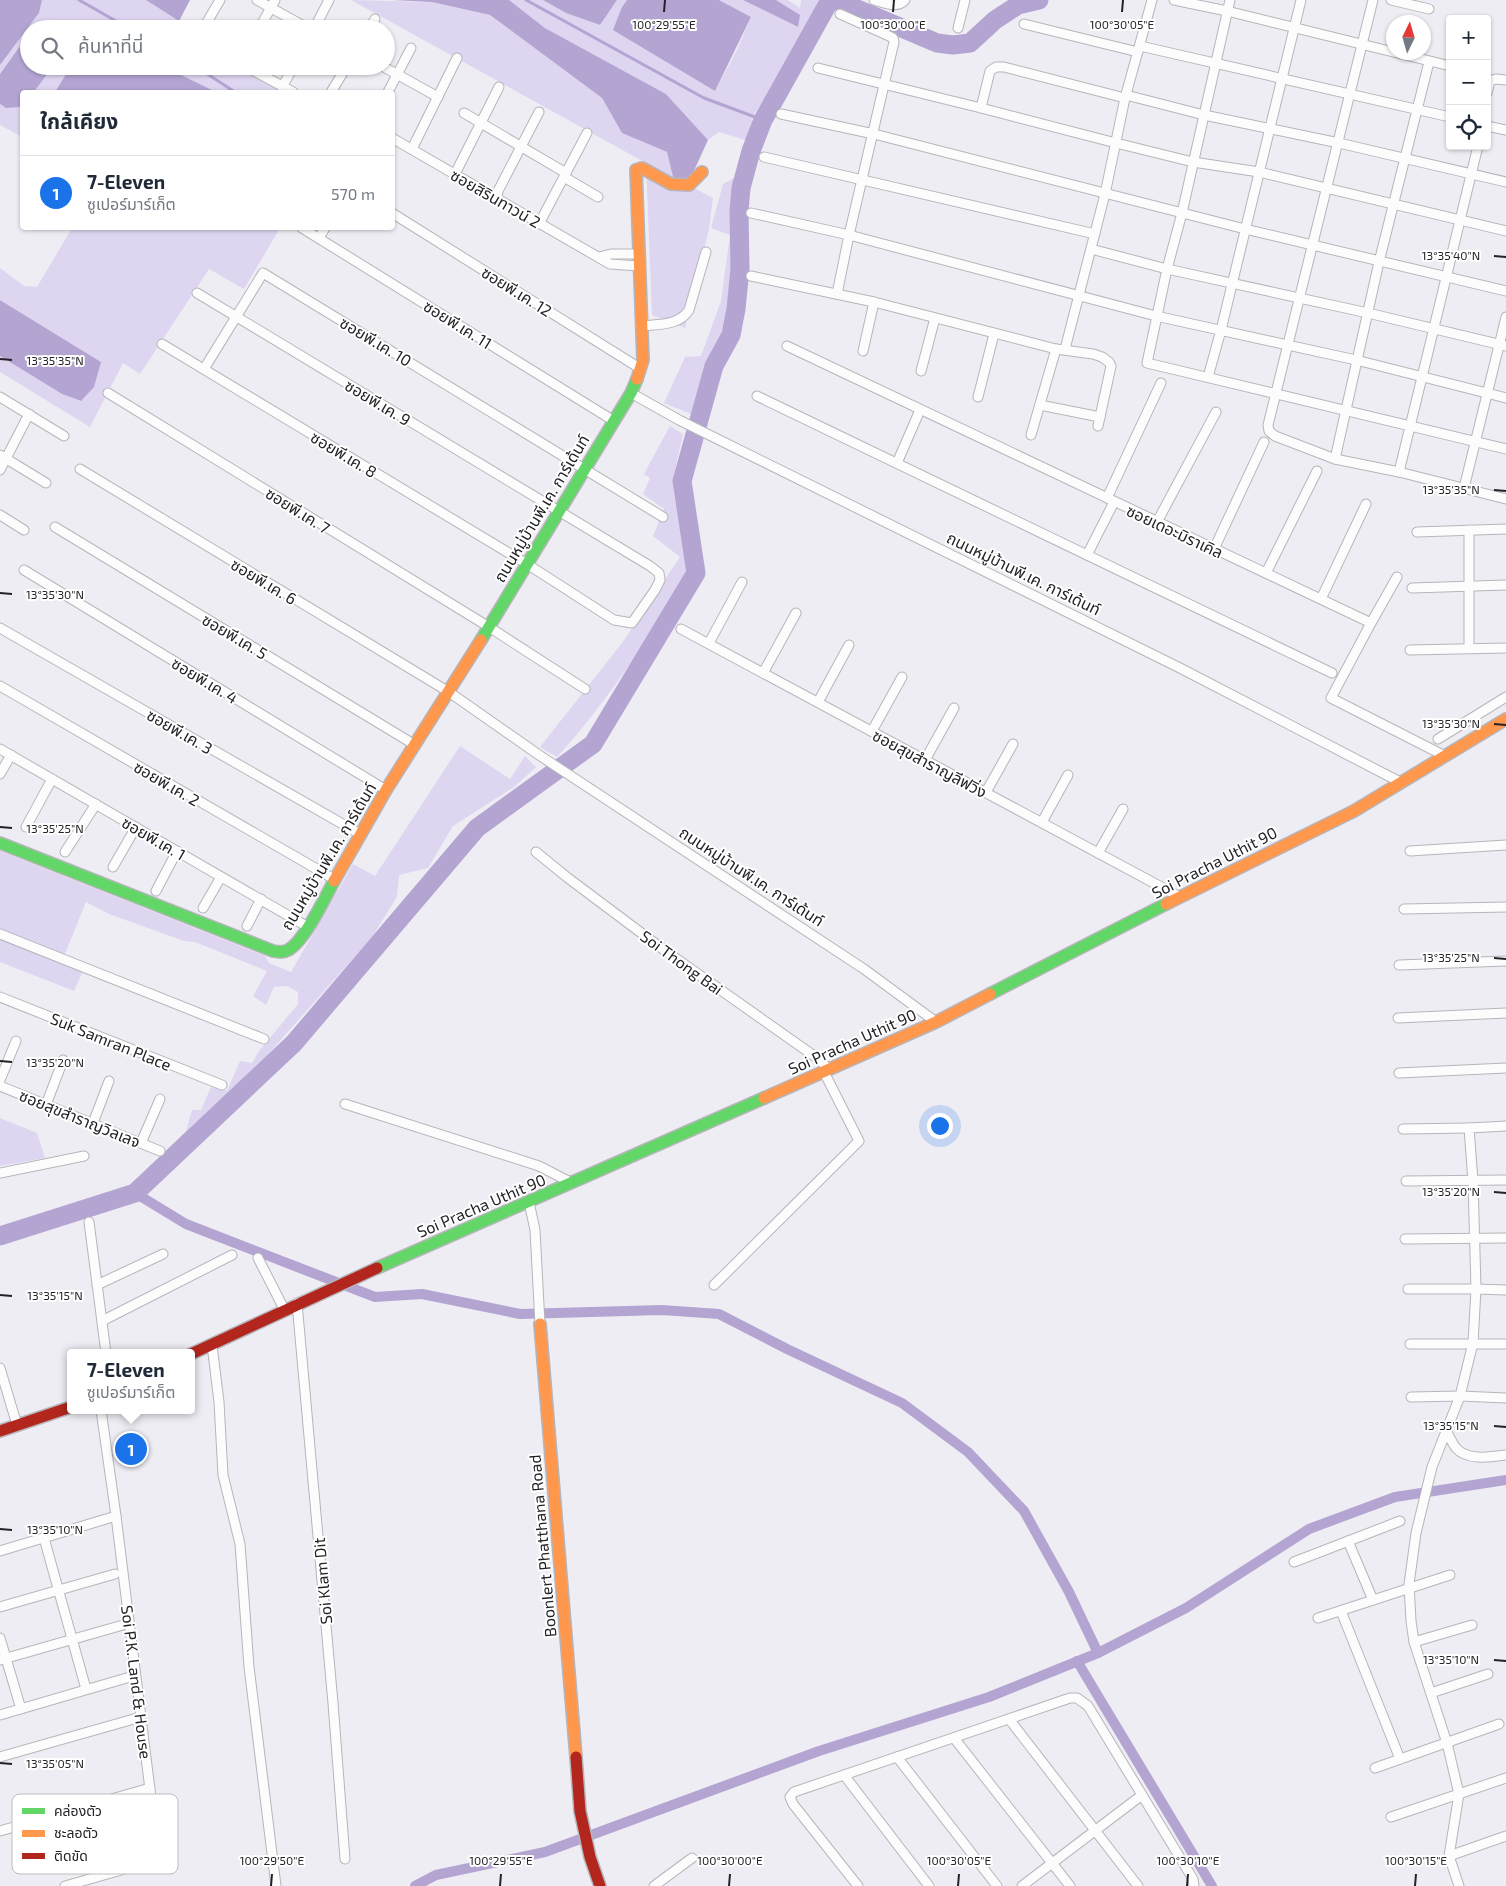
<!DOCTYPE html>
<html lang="th">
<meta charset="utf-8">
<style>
:root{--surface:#fff;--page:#f6f6f7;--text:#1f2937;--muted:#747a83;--line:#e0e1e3;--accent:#1a73e8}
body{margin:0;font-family:"Exo 2","Noto Sans Thai",sans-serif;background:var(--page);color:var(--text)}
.controls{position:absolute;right:15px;top:15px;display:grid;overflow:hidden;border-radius:5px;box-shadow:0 1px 4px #0004}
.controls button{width:45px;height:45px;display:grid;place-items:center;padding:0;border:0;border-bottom:1px solid var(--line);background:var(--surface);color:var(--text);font:25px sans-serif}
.compass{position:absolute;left:1386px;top:15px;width:45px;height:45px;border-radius:50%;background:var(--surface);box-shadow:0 1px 4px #0004;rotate:5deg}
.you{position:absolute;left:939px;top:1125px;width:18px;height:18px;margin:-12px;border:4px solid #fff;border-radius:50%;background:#1a73e8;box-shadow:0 0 0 8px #1a73e833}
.badge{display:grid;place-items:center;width:32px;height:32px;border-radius:50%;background:var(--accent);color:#fff;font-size:16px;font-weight:700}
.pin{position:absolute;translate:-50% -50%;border:2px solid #fff;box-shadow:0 1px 5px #0006}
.popup{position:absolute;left:67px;top:1349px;width:128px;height:65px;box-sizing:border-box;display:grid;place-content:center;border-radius:5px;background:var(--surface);filter:drop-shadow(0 1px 4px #0005);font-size:16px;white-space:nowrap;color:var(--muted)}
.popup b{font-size:19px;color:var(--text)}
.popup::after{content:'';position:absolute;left:50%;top:100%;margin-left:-10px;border:10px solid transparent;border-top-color:var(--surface)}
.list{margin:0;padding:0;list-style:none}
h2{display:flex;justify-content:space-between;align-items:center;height:65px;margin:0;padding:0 20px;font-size:21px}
h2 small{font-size:16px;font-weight:400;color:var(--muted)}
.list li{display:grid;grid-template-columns:32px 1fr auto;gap:15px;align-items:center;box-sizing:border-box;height:75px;padding:0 20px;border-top:1px solid var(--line)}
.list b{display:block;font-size:19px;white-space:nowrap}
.list p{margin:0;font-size:16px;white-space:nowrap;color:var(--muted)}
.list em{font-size:16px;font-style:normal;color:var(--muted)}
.icon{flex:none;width:28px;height:28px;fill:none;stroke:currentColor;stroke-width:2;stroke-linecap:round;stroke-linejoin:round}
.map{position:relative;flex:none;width:1506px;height:1886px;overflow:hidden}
.search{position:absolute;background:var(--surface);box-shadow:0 1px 4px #0004;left:20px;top:20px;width:375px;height:55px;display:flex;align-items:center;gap:12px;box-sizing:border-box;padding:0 18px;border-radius:28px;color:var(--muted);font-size:19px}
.panel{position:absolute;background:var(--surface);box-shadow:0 1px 4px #0004;left:20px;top:90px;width:375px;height:140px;border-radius:5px}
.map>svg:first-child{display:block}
.green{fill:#ded5f1}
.water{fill:#b4a4d2}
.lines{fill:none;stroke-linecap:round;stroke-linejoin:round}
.stream{stroke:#b4a4d2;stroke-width:3}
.canal{stroke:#b4a4d2;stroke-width:10}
.river{stroke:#b4a4d2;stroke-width:19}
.street-casing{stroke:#b6b5ba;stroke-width:11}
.fast-casing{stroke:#b6b5ba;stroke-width:14}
.slow-casing{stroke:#b6b5ba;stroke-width:14}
.jam-casing{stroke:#b6b5ba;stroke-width:14}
.street{stroke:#fdfcfd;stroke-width:9}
.fast{stroke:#63d668;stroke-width:11}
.slow{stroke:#ff974d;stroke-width:11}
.jam{stroke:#b3261e;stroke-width:11}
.ticks{fill:none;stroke:#242227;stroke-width:2}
.labels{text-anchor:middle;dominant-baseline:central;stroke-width:4;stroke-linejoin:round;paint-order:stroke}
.street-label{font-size:16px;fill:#242227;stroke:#fff}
.key{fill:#fff;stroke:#bdbdbe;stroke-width:1}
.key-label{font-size:14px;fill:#242227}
.ticks-label{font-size:12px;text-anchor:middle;fill:#242227;stroke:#fff;stroke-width:4;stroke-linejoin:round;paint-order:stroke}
</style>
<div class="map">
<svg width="1506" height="1886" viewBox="0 0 1506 1886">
<rect width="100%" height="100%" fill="#efedf4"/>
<g class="green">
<polygon points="42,0 146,0 179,21 175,29 29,29 29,44 20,46 0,74 0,65 39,13"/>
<polygon points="351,0 432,2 490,15 602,98 622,133 667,152 673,177 713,198 709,229 685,328 652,315 646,163"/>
<polygon points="509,0 543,0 566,13 600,25 617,0 627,0 622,7 715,91 737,50 751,17 719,0 743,0 798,27 799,15 776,0 788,0 800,8 801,0 821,0 806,36 753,116 749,141 719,132 708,140 666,94 545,28"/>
<polygon points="53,66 71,66 55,92 34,92"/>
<polygon points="163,66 236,66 290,92 216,92"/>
<polygon points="0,104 6,108 22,107 22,137 0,125"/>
<polygon points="738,176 734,228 736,292 723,341 707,366 691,414 664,403 685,357 701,356 721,301 730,235 711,228 723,184"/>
<polygon points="72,228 280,228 244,289 209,269 140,374 123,363 90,427 0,372 0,356 62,394 80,401 101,362 0,300 0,268 24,286 37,287"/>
<path d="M 670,426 L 683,434 C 679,454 672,475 674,495 C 678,519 691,544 687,570 C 683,591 660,621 648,639 C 619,680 591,720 557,757 L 540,747 L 622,643 L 680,557 L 653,536 L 664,509 L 643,494 L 650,478 L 644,474 Z"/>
<polygon points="460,746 510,779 525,756 536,767 514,787 453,826 428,868 399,875 397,897 372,937 240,1086 141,1176 186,1131 192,1110 201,1110 211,1087 227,1091 240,1061 252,1063 259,1051 298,1004 298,992 287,986 274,987 266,1005 253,996 267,971 195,942 184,941 109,914 86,902 64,956 0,930 0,851 265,956 269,963 291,972 353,864 375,876"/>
<polygon points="0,938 83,971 74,991 0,962"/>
<polygon points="0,1118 37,1133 45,1158 0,1166"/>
</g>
<g class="water">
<polygon points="0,0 42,0 39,13 0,65"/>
<polygon points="146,0 190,0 179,21"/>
<polygon points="392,0 509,0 545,28 666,94 708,140 688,184 673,177 667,152 622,133 602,98 490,15 432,2"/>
<polygon points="543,0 617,0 600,25 566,13"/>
<polygon points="627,0 719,0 751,17 715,91 613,30 622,7"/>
<polygon points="743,0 776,0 800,15 798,27"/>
<polygon points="29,44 29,66 53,66 34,92 22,92 22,107 6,108 0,104 0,74 20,46"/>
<polygon points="71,66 163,66 216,92 55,92"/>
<polygon points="0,300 101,362 94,387 81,401 62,394 0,356"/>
</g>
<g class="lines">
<g class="stream">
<polyline points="79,0 130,29"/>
<polyline points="526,0 704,98 763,120"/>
<polyline points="195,66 235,92"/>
</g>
<g class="canal">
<polyline points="135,1193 186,1224 375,1297 422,1294 520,1314 662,1310 719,1314 787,1349 902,1403 968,1452 1024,1511 1069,1592 1098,1653"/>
<polyline points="1077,1661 1212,1886"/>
<polyline points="415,1886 436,1875 545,1852 819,1751 989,1697 1098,1653 1186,1608 1309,1529 1395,1497 1506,1480"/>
</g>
<g class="river">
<polyline points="836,0 937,43 953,45 970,43 995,20 1018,5 1039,0"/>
<polyline points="0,1236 135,1193 294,1043 477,828 593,744 696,573 682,481 714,366 731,335 736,309 740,269 739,211 741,188 751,151 763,120 830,0"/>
</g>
<defs>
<g id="street">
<polyline points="257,0 309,29"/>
<path d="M 874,0 C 884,3 897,9 905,0"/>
<polyline points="1174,0 1227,11 1446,65"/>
<polyline points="1230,0 1182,213 1167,269 1147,363 1506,449"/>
<polyline points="1373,0 1268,425 1269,431 1275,436 1335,459 1399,472 1506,499"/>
<polyline points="1391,0 1429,9"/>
<polyline points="1024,24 1138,52"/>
<polyline points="958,28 965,0"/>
<polyline points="203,29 220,0"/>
<polyline points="259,29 275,0"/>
<polyline points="314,29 329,0"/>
<polyline points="369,29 375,19"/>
<polyline points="1140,46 1450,117"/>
<polyline points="245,66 293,92"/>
<polyline points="382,66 438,97"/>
<polyline points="818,68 981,108 1116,143 1193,162 1259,172 1506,231"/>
<polyline points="282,87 294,66"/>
<polyline points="331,92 347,66"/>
<polyline points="388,92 411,48"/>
<polyline points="1487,93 1490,81 1496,79 1506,80"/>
<polyline points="1126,95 1204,115 1339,143 1506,182"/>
<polyline points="981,108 990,71 996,67 1004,67 1125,98"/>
<polyline points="464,113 566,173"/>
<polyline points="781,114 874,134 1245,229 1506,291"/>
<polyline points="1487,126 1506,130"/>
<polyline points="392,138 610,264 639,266"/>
<polyline points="412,149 457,58"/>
<polyline points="764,157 1095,234"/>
<polyline points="455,174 499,87"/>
<polyline points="564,177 598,197"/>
<polyline points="497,199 498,191 539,112"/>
<polyline points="392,213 641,369"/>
<polyline points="751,213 849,235 1156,316 1356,360 1506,398"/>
<polyline points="539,224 587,133"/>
<polyline points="302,228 614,421"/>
<polyline points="319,238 325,228"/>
<polyline points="1091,249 1167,269 1368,313 1506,346"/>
<polyline points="599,257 611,254 639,254"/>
<polyline points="751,276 874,302 1056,349 1093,354 1102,357 1109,362 1111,366 1098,426"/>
<polyline points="837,294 849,235 894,42 893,38 889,36 840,14"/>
<path d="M 641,326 C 658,324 679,326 689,310 L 706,252"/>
<polyline points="162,344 527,564 614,620 632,623 655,590 660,580 659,573 650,566 197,293"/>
<polyline points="787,346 1371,623 1331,698 1445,756"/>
<polyline points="1065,349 1105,194 1125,98 1152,0"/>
<polyline points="863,351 874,302"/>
<polyline points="204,369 263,273 663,517"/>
<polyline points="921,371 935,318"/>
<polyline points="1208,377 1221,330 1301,0"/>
<polyline points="108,393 489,627 585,689"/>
<polyline points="631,393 679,420 1180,668 1402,783"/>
<polyline points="757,396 1332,673"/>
<polyline points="0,397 64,436"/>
<polyline points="978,397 994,334"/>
<polyline points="1040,405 1100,417"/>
<polyline points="1031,435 1056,349"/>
<polyline points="0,455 46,483"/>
<polyline points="1335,459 1379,262 1429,62"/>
<polyline points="897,463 920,410"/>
<polyline points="80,469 449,692 539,755 864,969 936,1022"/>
<polyline points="0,470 29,414"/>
<polyline points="1399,472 1478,146"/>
<polyline points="1464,488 1506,317"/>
<polyline points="1107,498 1161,383"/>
<polyline points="0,515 24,530"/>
<polyline points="1157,522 1216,412"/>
<polyline points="55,527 415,745"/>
<polyline points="1469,530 1469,648"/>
<polyline points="1417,532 1506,529"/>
<polyline points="1214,549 1264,442"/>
<polyline points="1087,555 1114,502"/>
<polyline points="24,570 386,790"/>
<polyline points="1266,573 1317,471"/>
<polyline points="1412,588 1506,585"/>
<polyline points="1321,599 1366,504"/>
<polyline points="1371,623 1397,577"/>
<polyline points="0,628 360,834"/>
<polyline points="681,629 1180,897"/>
<polyline points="709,643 742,582"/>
<polyline points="1410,650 1506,648"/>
<polyline points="763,673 796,613"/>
<polyline points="0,686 334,879"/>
<polyline points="818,702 849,645"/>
<polyline points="872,731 902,677"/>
<polyline points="1438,739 1506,697"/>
<polyline points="0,749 308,927"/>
<polyline points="925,760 954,708"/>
<polyline points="0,774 11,755"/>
<polyline points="986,792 1013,744"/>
<polyline points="1042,822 1068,775"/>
<polyline points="26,827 52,779"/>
<polyline points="1410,851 1506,845"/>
<polyline points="65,852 96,804"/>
<polyline points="536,852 568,878 664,950 817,1058 829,1069"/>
<polyline points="1098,853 1123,809"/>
<polyline points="113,867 136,827"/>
<polyline points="156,891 177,851"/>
<polyline points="203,908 221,877"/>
<polyline points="1404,909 1506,907"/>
<polyline points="247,926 261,899"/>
<polyline points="0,934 264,1039"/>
<polyline points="1399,965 1506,961"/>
<polyline points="0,997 222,1085"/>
<polyline points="1398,1018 1506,1013"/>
<polyline points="1399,1073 1506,1068"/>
<polyline points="0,1080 16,1041"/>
<polyline points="0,1086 160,1151"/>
<polyline points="345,1104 539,1166 572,1183"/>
<polyline points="46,1105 63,1060"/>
<polyline points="93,1123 109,1081"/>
<polyline points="1403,1129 1469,1128"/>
<polyline points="141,1143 160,1099"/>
<polyline points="0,1173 84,1156"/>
<polyline points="1406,1181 1506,1180"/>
<polyline points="529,1202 535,1230 540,1324"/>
<polyline points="89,1222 106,1353"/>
<polyline points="1405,1239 1506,1238"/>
<polyline points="258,1258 284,1309"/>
<polyline points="97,1285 163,1254"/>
<polyline points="714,1285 859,1141 824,1072"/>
<polyline points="1408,1289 1476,1289 1506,1290"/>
<polyline points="297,1303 333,1703 345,1859"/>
<polyline points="102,1321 232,1255"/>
<polyline points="1410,1344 1506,1344"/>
<polyline points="212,1345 219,1402 223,1475 240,1544 249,1667 276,1886"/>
<polyline points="0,1368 17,1425"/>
<polyline points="1411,1397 1460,1396 1506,1398"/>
<path d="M 1446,1430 C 1449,1436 1452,1443 1456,1448 C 1467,1461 1491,1457 1506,1455"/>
<polyline points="44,1538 86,1689"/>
<polyline points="1348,1541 1373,1600"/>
<polyline points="0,1551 116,1516"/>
<polyline points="1294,1562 1400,1521"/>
<polyline points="0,1607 115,1574"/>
<polyline points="1341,1611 1400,1759"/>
<polyline points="1318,1618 1450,1575"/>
<polyline points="0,1638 21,1709"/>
<polyline points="1414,1642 1472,1625"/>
<polyline points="0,1660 123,1625"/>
<polyline points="1431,1693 1488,1674"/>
<polyline points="0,1715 130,1677"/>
<polyline points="1009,1719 1138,1886"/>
<polyline points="954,1738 1070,1886"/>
<polyline points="0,1757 141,1717"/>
<polyline points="897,1757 997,1886"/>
<polyline points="1375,1768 1499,1724"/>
<polyline points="844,1775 929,1886"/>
<polyline points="1391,1817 1506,1778"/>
<polyline points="0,1831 150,1788"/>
<polyline points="1449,1856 1506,1836"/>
<polyline points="65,1886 153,1861 158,1854 116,1516 101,1410"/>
<polyline points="654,1886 692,1858"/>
<polyline points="858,1886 793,1804 790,1797 794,1792 1070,1698 1077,1698 1088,1706 1193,1879 1194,1886"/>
<polyline points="1022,1886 1142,1795"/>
<polyline points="1459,1886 1449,1856 1459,1794 1447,1743 1414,1642 1411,1621 1409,1584 1416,1533 1432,1467 1460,1396 1473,1343 1476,1289 1473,1181 1469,1128 1506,1126"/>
</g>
<g id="fast">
<polyline points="481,640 631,393 637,379"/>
<path d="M 0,843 L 273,951 C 278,952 283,953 288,950 C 304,942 325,898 334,881"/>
<polyline points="990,994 1166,904"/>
<polyline points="377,1268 764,1098"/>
</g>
<g id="slow">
<polyline points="637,379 643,360 636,170 642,168 671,184 689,185 702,172"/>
<polyline points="334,881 386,790 481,640"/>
<polyline points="1166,904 1354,811 1506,719"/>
<polyline points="764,1098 936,1022 990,994"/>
<polyline points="540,1324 576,1757"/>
</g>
<g id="jam">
<polyline points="191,1354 377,1268"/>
<polyline points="0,1431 71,1407"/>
<polyline points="576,1757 580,1811 590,1857 600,1886"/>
</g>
</defs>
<use href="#street" class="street-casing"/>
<use href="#fast" class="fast-casing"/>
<use href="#slow" class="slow-casing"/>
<use href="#jam" class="jam-casing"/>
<use href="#street" class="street"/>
<use href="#fast" class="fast"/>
<use href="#slow" class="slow"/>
<use href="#jam" class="jam"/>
</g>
<path class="ticks" d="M 664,12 L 665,0M 893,12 L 894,0M 1122,12 L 1123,0M 1494,256 L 1506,257M 0,359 L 12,360M 1494,490 L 1506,491M 0,593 L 12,594M 1494,724 L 1506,725M 0,827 L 12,828M 1494,958 L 1506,959M 0,1061 L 12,1062M 1494,1192 L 1506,1193M 0,1295 L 12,1296M 1494,1426 L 1506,1427M 0,1529 L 12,1530M 1494,1660 L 1506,1661M 0,1763 L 12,1764M 271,1886 L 272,1874M 500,1886 L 501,1874M 729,1886 L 730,1874M 958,1886 L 959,1874M 1187,1886 L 1188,1874M 1415,1886 L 1416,1874"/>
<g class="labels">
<g class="street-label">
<text transform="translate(496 198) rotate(30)">ซอยสิรินทาวน์ 2</text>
<text transform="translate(517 291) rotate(32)">ซอยพี.เค. 12</text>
<text transform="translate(458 324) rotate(32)">ซอยพี.เค. 11</text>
<text transform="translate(376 341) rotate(31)">ซอยพี.เค. 10</text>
<text transform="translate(378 402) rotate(31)">ซอยพี.เค. 9</text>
<text transform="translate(344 454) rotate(31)">ซอยพี.เค. 8</text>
<text transform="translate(541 508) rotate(-59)">ถนนหมู่บ้านพี.เค. การ์เด้นท์</text>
<text transform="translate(298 510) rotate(32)">ซอยพี.เค. 7</text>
<text transform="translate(1175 531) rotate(25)">ซอยเดอะมิราเคิล</text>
<text transform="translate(1024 573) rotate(26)">ถนนหมู่บ้านพี.เค. การ์เด้นท์</text>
<text transform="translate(264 581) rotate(31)">ซอยพี.เค. 6</text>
<text transform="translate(235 636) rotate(31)">ซอยพี.เค. 5</text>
<text transform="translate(205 680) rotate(31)">ซอยพี.เค. 4</text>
<text transform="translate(180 731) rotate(30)">ซอยพี.เค. 3</text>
<text transform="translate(930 763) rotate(28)">ซอยสุขสำราญลีฟวิ่ง</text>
<text transform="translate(167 783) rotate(30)">ซอยพี.เค. 2</text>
<text transform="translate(154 838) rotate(30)">ซอยพี.เค. 1</text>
<text transform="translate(328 856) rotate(-59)">ถนนหมู่บ้านพี.เค. การ์เด้นท์</text>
<text transform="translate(1214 862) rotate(-27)">Soi Pracha Uthit 90</text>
<text transform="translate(752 876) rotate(33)">ถนนหมู่บ้านพี.เค. การ์เด้นท์</text>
<text transform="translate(682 962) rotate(36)">Soi Thong Bai</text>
<text transform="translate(111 1041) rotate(22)">Suk Samran Place</text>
<text transform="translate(852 1041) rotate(-24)">Soi Pracha Uthit 90</text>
<text transform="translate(80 1118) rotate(22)">ซอยสุขสำราญวิลเลจ</text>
<text transform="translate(481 1205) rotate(-23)">Soi Pracha Uthit 90</text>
<text transform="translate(542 1546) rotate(-95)">Boonlert Phatthana Road</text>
<text transform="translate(322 1581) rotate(-95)">Soi Klam Dit</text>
<text transform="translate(137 1682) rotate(83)">Soi P.K. Land &amp; House</text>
</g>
</g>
<rect x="12" y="1794" width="166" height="80" rx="8" class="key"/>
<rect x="22" y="1808" width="23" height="6" fill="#63d668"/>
<rect x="22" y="1830" width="23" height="7" fill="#ff974d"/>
<rect x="22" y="1853" width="23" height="6" fill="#b3261e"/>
<g class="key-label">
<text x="54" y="1816">คล่องตัว</text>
<text x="54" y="1838">ชะลอตัว</text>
<text x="54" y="1861">ติดขัด</text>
</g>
<g class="ticks-label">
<text x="664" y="29">100°29'55"E</text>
<text x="893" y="29">100°30'00"E</text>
<text x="1122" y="29">100°30'05"E</text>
<text x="1451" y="260">13°35'40"N</text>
<text x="55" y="365">13°35'35"N</text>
<text x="1451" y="494">13°35'35"N</text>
<text x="55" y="599">13°35'30"N</text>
<text x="1451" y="728">13°35'30"N</text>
<text x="55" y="833">13°35'25"N</text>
<text x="1451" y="962">13°35'25"N</text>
<text x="55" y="1067">13°35'20"N</text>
<text x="1451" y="1196">13°35'20"N</text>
<text x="55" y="1300">13°35'15"N</text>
<text x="1451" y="1430">13°35'15"N</text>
<text x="55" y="1534">13°35'10"N</text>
<text x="1451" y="1664">13°35'10"N</text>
<text x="55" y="1768">13°35'05"N</text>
<text x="272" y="1865">100°29'50"E</text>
<text x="501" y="1865">100°29'55"E</text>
<text x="730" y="1865">100°30'00"E</text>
<text x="959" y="1865">100°30'05"E</text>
<text x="1188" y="1865">100°30'10"E</text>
<text x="1416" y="1865">100°30'15"E</text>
</g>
</svg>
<div class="controls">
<button>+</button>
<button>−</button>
<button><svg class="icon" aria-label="locate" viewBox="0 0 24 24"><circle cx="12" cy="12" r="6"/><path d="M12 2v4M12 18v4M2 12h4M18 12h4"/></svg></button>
</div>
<svg class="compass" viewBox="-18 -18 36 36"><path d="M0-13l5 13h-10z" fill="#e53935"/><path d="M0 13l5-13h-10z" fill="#747a83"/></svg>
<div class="you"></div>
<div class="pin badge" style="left:131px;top:1449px">1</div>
<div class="popup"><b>7-Eleven</b>ซูเปอร์มาร์เก็ต</div>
<div class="search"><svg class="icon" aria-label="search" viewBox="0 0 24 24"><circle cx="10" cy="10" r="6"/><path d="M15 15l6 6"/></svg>ค้นหาที่นี่</div>
<section class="panel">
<h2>ใกล้เคียง<small></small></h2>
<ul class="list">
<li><span class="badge">1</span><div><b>7-Eleven</b><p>ซูเปอร์มาร์เก็ต</p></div><em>570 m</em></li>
</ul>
</section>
</div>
